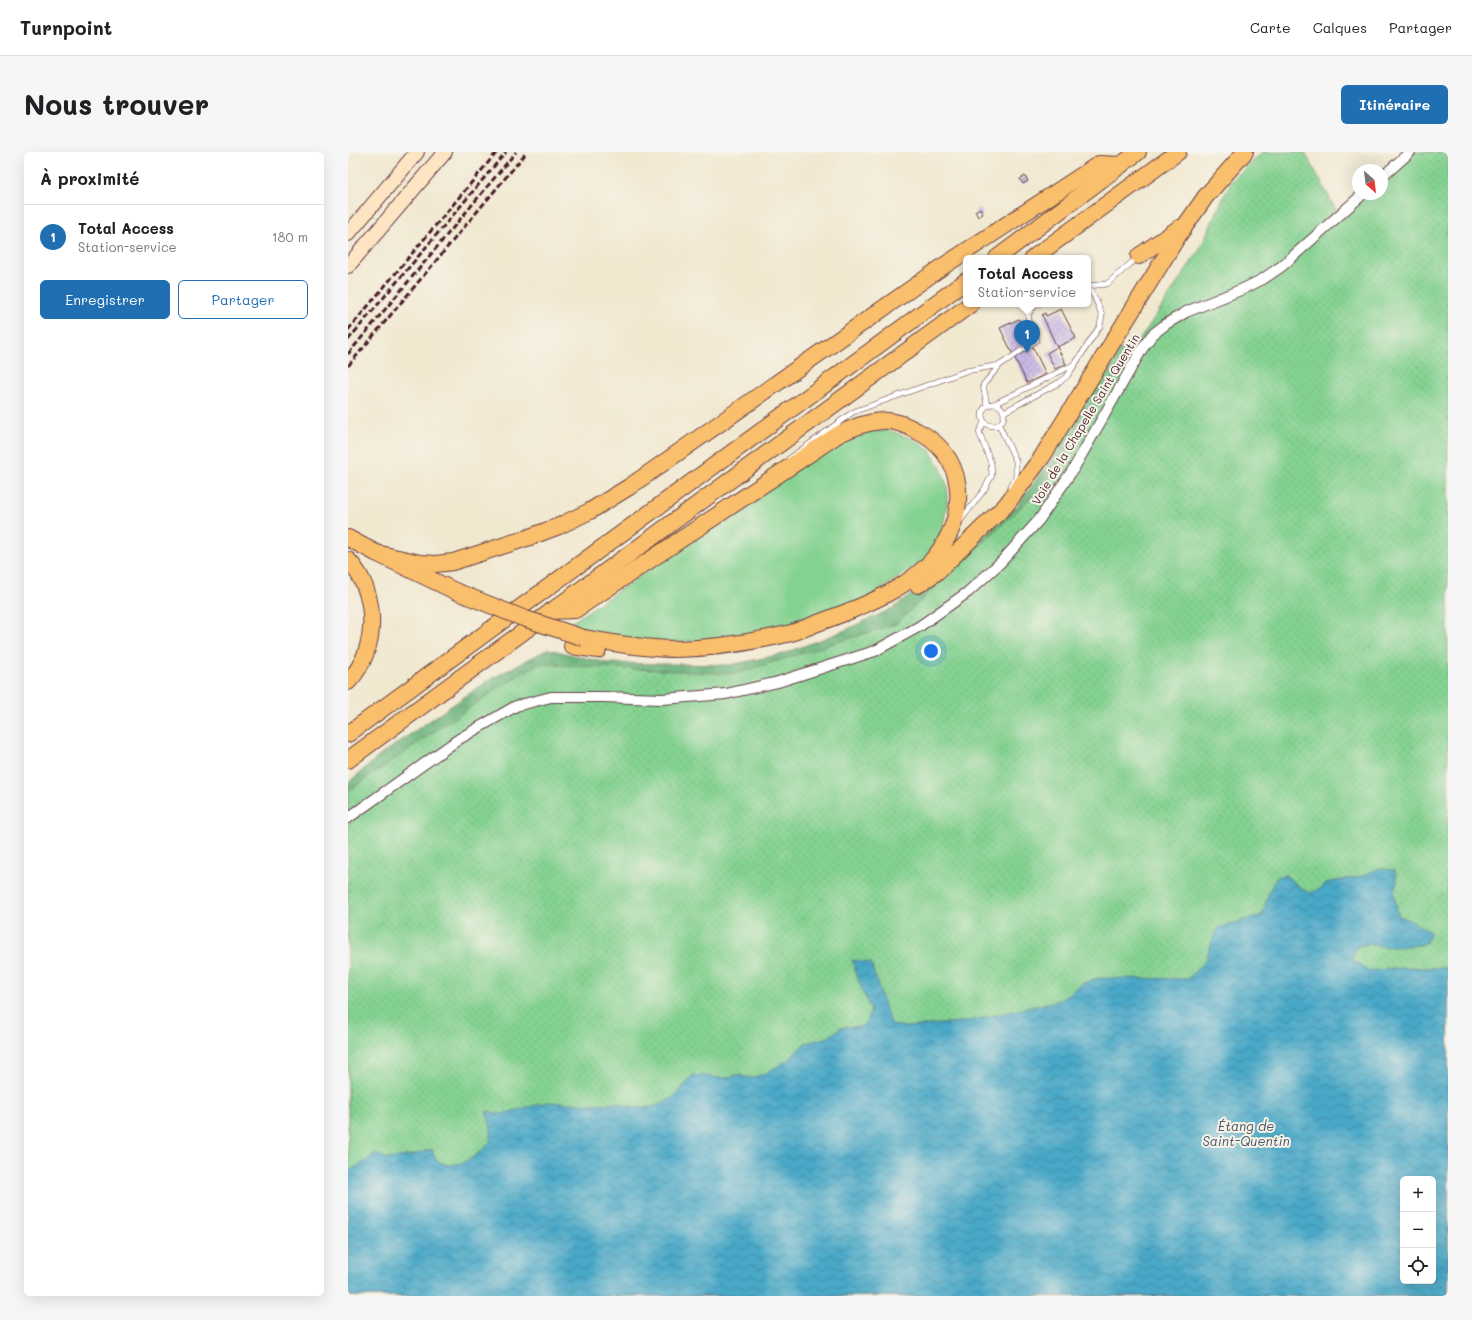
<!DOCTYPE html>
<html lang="fr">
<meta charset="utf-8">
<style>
:root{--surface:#fff;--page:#f6f6f6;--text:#202124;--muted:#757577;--line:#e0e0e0;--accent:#1f6fb2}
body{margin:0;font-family:Mali,sans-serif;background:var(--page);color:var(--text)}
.controls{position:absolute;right:12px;bottom:12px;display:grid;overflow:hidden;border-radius:6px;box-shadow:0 4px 16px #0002}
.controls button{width:36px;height:36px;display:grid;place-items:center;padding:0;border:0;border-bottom:1px solid var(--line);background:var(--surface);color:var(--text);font:20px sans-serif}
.compass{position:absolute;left:1004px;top:12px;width:36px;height:36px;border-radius:50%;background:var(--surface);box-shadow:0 4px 16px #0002;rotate:152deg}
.you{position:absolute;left:583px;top:499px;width:14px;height:14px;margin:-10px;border:3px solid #fff;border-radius:50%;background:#1a73e8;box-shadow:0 0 0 6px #1a73e833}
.badge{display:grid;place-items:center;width:26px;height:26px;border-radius:50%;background:var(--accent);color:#fff;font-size:13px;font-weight:700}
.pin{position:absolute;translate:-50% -33px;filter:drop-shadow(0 1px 2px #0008)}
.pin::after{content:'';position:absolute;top:21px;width:14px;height:12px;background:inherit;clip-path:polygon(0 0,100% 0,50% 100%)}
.popup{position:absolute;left:615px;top:103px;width:128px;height:52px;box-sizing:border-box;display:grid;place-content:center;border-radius:6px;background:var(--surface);filter:drop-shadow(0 1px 3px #0005);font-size:13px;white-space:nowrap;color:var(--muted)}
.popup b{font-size:15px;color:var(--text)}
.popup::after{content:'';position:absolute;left:50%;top:100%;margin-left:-8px;border:8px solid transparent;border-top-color:var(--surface)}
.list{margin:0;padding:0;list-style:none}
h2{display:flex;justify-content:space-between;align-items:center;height:52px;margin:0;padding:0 16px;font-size:17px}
h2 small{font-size:13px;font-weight:400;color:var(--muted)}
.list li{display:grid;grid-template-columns:26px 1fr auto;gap:12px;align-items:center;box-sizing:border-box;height:64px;padding:0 16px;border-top:1px solid var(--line)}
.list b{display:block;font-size:15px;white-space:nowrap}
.list p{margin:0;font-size:13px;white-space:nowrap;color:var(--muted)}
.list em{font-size:13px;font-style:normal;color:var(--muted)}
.actions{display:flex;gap:8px;padding:12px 16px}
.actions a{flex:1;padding:9px 0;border:1px solid var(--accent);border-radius:6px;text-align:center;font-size:14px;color:var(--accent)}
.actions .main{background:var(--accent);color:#fff}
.icon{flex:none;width:22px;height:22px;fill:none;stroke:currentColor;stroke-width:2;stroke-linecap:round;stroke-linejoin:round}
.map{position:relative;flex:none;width:1100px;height:1144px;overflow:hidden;border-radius:6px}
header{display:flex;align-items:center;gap:24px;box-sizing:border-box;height:56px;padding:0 20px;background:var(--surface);border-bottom:1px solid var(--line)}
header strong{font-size:19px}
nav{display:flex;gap:22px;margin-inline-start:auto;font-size:14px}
.intro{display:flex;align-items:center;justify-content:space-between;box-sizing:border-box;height:96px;padding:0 24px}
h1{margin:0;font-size:28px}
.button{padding:10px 18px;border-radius:6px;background:var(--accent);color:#fff;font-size:14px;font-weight:700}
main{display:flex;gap:24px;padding:0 24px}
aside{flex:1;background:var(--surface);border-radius:6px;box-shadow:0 4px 16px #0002}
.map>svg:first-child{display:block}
.grass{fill:#84d291;stroke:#67785e}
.forest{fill:url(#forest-crowns);stroke:#5a6a53}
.park{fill:url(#park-dots);stroke:#67785e;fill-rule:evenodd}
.water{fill:url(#water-waves);stroke:#496479;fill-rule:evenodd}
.building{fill:url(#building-cross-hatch)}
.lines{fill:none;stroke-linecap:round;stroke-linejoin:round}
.service-casing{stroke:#633d44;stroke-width:6}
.minor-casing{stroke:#633d44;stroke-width:12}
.secondary-casing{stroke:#633d44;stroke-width:16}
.primary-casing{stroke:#633d44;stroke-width:18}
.service{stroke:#fff;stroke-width:5}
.minor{stroke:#fff;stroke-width:10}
.secondary{stroke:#fde5c4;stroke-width:14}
.primary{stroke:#f9bf6c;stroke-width:16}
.rail{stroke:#4a1f2b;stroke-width:3;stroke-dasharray:6 3;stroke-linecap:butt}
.primary-bridge-casing{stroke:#633d44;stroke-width:18;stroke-linecap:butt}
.primary-bridge{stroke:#f9bf6c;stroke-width:16}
.labels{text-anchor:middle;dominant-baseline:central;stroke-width:4;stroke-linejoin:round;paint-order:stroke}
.street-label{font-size:12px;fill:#4a1f2b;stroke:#f7f3e8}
.water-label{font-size:13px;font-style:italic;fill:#495669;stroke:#f7f3e8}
</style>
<header>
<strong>Turnpoint</strong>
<nav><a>Carte</a><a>Calques</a><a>Partager</a></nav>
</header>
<div class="intro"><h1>Nous trouver</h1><a class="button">Itinéraire</a></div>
<main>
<aside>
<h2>À proximité<small></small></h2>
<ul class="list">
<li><span class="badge">1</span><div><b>Total Access</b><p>Station-service</p></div><em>180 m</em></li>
</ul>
<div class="actions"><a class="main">Enregistrer</a><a>Partager</a></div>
</aside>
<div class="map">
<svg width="1100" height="1144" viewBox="0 0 1100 1144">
<defs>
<pattern id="forest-crowns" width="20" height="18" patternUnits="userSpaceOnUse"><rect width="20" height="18" fill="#6bb47b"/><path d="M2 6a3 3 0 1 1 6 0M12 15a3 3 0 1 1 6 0" fill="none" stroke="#5a9265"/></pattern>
<pattern id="park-dots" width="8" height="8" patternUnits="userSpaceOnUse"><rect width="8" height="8" fill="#84d291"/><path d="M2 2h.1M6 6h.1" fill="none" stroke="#74b47d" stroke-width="1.8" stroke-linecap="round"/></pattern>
<pattern id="water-waves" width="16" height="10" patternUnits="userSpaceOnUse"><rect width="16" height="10" fill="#48a8c7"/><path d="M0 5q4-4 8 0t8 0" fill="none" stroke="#3e88a2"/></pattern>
<pattern id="building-cross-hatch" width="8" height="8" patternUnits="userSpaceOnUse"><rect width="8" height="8" fill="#c9b7e6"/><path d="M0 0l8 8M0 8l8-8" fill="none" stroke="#ae9dc5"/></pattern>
</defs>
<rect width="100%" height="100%" fill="#f7f3e8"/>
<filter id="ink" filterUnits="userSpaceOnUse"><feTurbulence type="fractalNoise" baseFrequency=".025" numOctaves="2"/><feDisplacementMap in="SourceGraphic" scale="8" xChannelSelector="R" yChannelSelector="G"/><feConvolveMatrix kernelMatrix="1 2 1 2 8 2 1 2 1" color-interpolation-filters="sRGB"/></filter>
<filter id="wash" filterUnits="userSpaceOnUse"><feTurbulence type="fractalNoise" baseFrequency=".012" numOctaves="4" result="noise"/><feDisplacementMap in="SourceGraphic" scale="16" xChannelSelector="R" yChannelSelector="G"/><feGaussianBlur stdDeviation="0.9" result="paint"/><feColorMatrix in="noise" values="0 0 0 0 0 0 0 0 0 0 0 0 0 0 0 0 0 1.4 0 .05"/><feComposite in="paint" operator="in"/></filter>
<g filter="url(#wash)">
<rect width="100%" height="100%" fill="#f1e8d0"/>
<polygon class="grass" points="516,279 542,279 567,288 582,299 592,315 599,334 599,352 594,379 579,406 519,447 413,485 293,492 217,475 486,292"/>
<polygon class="forest" points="767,195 780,200 700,345 578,464 0,656 0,631 35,601 141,528 200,497 259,511 382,513 435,502 495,479 545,456 604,413 669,354 700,312"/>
<path class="park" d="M 915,0 L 957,0 L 991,64 L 1015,42 L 1034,42 L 1034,25 L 1061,0 L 1100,0 L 1100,1144 L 0,1144 L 0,639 L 153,534 L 190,512 L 387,522 L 548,472 L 694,335 L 852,97 L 883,29 ZM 1055,1027 L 1085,1027 L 1085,1129 L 1055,1129 Z"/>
<path class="water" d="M 1032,716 L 1047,719 L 1049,730 L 1046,740 L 1050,763 L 1069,772 L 1083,781 L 1078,790 L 1073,793 C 1063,793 1054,795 1045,795 C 1027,795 1005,783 1005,810 L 1013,812 L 1019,819 L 1064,815 L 1072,816 L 1100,816 L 1100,1144 L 0,1144 L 0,1019 L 17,1010 L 27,1001 L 39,1007 L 65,1003 L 84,997 L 88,1008 C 92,1010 97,1013 100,1013 C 118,1013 131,1002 142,990 L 143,976 L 138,959 L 154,962 L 199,950 L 239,952 L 270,951 L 286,956 L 304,955 L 326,945 L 345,923 L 376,926 L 390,923 L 404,926 L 416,922 L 440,908 L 457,891 L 481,885 L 494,875 L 513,875 L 519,869 L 523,858 L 513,836 L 504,808 L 523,811 L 538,859 L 544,873 L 560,875 L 622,869 L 713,848 L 735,831 L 751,826 L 840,827 L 857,809 L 869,776 L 914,763 L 922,737 L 929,725 L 937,723 L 953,736 L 962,741 L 972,737 L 978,731 L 1014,724 ZM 1055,1027 L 1085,1027 L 1085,1129 L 1055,1129 Z"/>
<g id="blocks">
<g class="building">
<polygon points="677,24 680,29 675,32 672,27"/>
<polygon points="632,56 635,62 630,65 627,59"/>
<polygon points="713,157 728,186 709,195 694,163 697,161 698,164"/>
<polygon points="671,167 698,222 679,231 652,176"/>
<polygon points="709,195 718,212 707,217 699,201"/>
</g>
</g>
</g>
<g filter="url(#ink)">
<use href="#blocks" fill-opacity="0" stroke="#633d44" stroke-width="1"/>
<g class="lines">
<defs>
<g id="service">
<polyline points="740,134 759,132 789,106"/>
<circle cx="645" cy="263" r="11"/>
<polyline points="646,252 727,212"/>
<polyline points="639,253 635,233 652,213"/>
<polyline points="656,260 712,230 720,223 752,174 754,163 747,146 740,135"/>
<polyline points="651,273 668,309 668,325 662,336"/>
<path d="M 441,307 L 505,260 L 618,219 L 652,213 L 689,188 C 683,174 672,161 691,152"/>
<polyline points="612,369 636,338 644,323 643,311 631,280 636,270"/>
</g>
<g id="minor">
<polyline points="1034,25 1062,0"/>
<polyline points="0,666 111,587 168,554 203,545 255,545 314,547 378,542 430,530 527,499 572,474 620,440 653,410 691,368 726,316 794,197 804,183 818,172 838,160 895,137 915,127 934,114 1015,42"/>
</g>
<g id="secondary">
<polyline points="0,82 69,0"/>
<polyline points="0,114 97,0"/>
</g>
<g id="primary">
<polyline points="791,104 831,76"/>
<polyline points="649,106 790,0"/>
<polyline points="685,106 830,0"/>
<polyline points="0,386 28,401 107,439"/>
<polyline points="28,401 72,411 88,412 105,410 179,386 211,374 242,359 281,335 597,113 751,12 773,13"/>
<path d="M 0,408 C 31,440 31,498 0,530"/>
<polyline points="570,433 589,420 658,353 694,305 830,84 858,44 897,0"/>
<path d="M 203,459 L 227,458 L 491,282 C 505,276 518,270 534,269 C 545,268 559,273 569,279 C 617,303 621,356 592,398 C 568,434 514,455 475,469 C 464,473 454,478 443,481 C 406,490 367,496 329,497 C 298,497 266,491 236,486"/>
<polyline points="224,494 250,498"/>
<polyline points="0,582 618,129"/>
<polyline points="0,608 623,152"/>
</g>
</defs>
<use href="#service" class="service-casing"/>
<use href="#minor" class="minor-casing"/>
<use href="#secondary" class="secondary-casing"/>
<use href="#primary" class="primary-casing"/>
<use href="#service" class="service"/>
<use href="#minor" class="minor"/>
<use href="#secondary" class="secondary"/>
<use href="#primary" class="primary"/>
<g class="rail">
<polyline points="0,178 149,0"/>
<polyline points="0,188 158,0"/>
<polyline points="0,202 168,0"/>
<polyline points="0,214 179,0"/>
</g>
<defs>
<polyline id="primary-bridge" points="107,439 175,466 236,486"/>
</defs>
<use href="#primary-bridge" class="primary-bridge-casing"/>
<use href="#primary-bridge" class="primary-bridge"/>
</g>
</g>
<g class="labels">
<g class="street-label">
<text transform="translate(737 267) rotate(-59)">Voie de la Chapelle Saint Quentin</text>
</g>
<g class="water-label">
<text x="898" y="973">Étang de<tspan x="898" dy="15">Saint-Quentin</tspan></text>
</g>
</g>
</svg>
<div class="controls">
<button>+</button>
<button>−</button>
<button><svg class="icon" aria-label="locate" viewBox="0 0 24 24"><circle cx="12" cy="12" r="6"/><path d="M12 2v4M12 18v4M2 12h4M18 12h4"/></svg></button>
</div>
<svg class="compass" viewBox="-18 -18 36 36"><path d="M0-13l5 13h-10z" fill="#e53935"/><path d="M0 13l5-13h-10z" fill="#757577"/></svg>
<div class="you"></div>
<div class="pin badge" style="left:679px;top:201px">1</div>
<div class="popup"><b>Total Access</b>Station-service</div>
</div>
</main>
